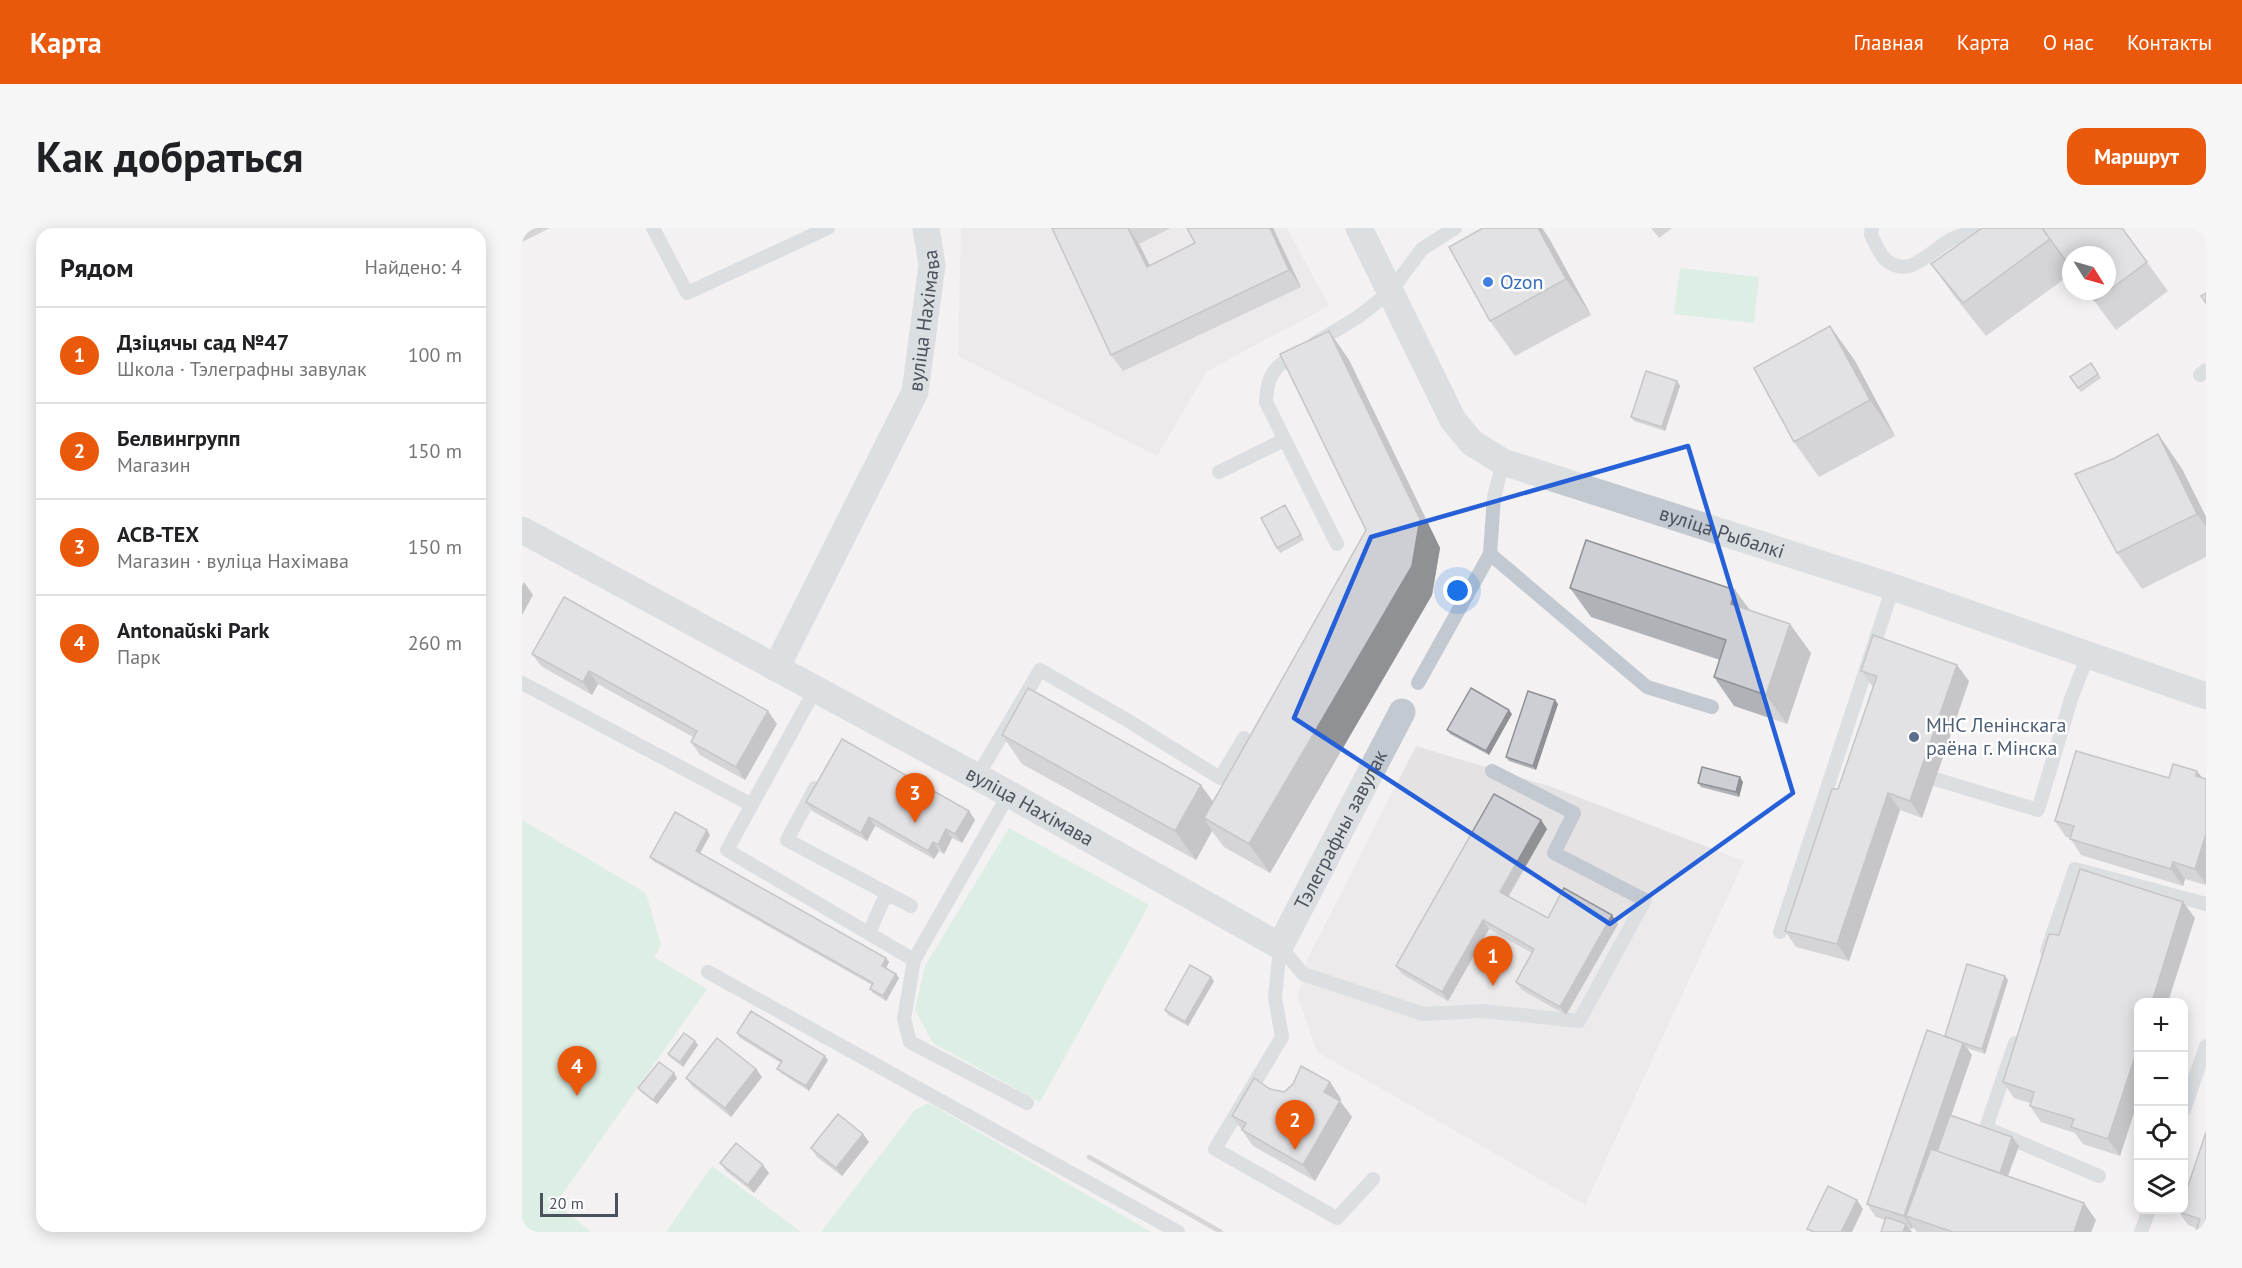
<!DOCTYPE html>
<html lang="ru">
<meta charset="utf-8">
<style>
:root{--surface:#fff;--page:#f6f6f6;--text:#202124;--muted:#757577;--line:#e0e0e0;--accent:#ea580c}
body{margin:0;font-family:"PT Sans",sans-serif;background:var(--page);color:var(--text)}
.controls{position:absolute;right:18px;bottom:18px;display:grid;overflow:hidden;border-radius:12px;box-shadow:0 3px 15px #0003}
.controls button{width:54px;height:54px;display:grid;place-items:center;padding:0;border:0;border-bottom:2px solid var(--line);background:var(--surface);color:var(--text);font:30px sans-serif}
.compass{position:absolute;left:1540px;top:18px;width:54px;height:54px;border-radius:50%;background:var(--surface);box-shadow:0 3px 15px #0003;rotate:127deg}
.scale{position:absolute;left:18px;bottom:15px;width:78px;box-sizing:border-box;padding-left:6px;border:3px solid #4a525d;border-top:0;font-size:16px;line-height:21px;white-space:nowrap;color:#4a525d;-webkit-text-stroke:4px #fff;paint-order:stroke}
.you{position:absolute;left:936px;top:363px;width:21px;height:21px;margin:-15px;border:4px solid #fff;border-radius:50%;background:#1a73e8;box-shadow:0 0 0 9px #1a73e833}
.badge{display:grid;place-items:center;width:39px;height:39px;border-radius:50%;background:var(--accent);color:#fff;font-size:20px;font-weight:700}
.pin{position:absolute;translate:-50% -50px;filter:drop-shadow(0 2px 3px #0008)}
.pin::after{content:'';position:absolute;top:32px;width:21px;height:18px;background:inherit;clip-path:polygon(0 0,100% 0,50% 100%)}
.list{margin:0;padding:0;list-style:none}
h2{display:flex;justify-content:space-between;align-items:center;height:78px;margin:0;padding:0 24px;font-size:26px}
h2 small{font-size:20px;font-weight:400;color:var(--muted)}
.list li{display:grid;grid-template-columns:39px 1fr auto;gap:18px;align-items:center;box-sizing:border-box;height:96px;padding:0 24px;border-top:2px solid var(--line)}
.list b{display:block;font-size:22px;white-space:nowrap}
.list p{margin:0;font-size:20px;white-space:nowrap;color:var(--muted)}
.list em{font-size:20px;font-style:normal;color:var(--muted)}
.icon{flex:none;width:33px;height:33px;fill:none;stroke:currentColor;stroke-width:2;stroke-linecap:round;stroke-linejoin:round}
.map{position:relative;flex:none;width:1684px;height:1004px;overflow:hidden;border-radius:18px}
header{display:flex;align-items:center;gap:36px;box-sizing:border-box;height:84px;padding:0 30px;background:var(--accent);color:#fff}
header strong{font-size:28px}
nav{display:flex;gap:33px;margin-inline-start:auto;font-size:21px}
.intro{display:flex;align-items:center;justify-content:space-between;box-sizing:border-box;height:144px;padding:0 36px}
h1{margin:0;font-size:42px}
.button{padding:15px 27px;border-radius:18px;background:var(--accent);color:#fff;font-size:21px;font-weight:700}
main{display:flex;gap:36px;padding:0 36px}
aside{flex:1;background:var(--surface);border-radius:18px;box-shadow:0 3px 15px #0003}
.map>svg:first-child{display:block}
.education{fill:#e4e2e2}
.green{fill:#c3edd7}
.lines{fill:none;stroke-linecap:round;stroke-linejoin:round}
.lane{stroke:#c2c9d1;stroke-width:14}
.street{stroke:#c2c9d1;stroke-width:27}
.rail{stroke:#b3b5ba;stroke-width:4.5}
.wall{fill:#b1b2b7}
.shaded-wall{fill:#909195}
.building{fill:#cecfd5;stroke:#909195;stroke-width:1.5}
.marked{fill:none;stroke:#2660d8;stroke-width:4.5;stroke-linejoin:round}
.shop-dot{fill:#3f7fe0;stroke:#fff;stroke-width:2}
.service-dot{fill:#5c6f8a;stroke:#fff;stroke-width:2}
.labels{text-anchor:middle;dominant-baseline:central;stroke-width:5;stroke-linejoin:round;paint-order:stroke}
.shop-label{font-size:20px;fill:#366cbe;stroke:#fff;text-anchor:start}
.street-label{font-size:20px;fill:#4a525d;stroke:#fff}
.service-label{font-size:20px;fill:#4e5e75;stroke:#fff;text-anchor:start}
</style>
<header>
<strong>Карта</strong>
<nav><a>Главная</a><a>Карта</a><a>О нас</a><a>Контакты</a></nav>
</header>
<div class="intro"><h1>Как добраться</h1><a class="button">Маршрут</a></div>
<main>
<aside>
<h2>Рядом<small>Найдено: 4</small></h2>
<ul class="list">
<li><span class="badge">1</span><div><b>Дзіцячы сад №47</b><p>Школа · Тэлеграфны завулак</p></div><em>100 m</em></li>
<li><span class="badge">2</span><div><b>Белвингрупп</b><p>Магазин</p></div><em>150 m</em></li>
<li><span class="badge">3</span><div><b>ACB-TEX</b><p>Магазин · вуліца Нахімава</p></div><em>150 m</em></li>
<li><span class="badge">4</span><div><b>Antonaŭski Park</b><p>Парк</p></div><em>260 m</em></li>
</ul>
</aside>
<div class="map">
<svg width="1684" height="1004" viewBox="0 0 1684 1004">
<rect width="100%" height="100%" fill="#f3f1f1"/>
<g class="education">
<polygon points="439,0 765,0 807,78 685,143 635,228 436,128"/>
<polygon points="894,518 1030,559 1222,633 1063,977 795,824 776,769 785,732"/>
</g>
<g class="green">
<polygon points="1158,40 1237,49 1232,95 1152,86"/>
<polygon points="0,592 124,665 139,718 132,729 185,761 34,975 69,1004 0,1004"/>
<polygon points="487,600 627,677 518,874 411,815 393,782 403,738"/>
<polygon points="407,875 629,1004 299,1004 393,882"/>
<polygon points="190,938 279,1004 144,1004"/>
</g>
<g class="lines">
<g class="lane">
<polyline points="131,0 165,65 306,0"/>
<path d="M 1350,0 L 1349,7 C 1353,14 1357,26 1363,31 C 1388,54 1411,19 1432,10 C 1441,6 1450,6 1458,0"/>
<polyline points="793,115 836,89 868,64 900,21 933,0"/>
<path d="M 776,124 C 753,138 745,146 744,174 L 815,316"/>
<polyline points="1678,147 1684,142"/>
<polyline points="697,244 762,212"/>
<polyline points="968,326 1125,459 1190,479"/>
<polyline points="0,455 228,576"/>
<polyline points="896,455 968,326 972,269 981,234"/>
<polyline points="294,460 205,622 392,732 487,566"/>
<polyline points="455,549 518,442 605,492 698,550 722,510"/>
<polyline points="1413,551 1516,582 1549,471 1566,427"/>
<polyline points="293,560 265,612 389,678"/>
<polyline points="1258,704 1371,359"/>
<polyline points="347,705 361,673 367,667"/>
<polyline points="758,718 781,746 901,786 960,783 1057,793 1123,672 1032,625 1052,585 970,543"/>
<polyline points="758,718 753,770 760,809 693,921 815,990 851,951"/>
<polyline points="1525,723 1553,641 1684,676"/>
<polyline points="392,732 382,791 388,814 505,875"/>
<polyline points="186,744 656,1004"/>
<polyline points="1493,815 1464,900 1577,948"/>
<polyline points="1662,882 1684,818"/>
<polyline points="1619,1004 1627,982"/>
</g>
<g class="street">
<path id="s1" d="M 837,0 L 931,192 L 950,215 L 981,234 L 1371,359 L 1684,468"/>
<path id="s2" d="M 0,302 L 487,566 L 758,718 L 880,484"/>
<path id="s3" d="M 254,440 L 393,164 L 410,37 L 404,0"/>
</g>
<polyline class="rail" points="567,929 699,1004"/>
</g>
<g class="wall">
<polygon points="0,0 28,0 0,14"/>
<polygon points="530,0 649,0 617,16 628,38 673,15 665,0 751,0 779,59 601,143 589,127"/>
<polygon points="961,0 1020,0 1028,12 1069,87 993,128 968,93"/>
<polygon points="1129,0 1150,0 1137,10"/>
<polygon points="1460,0 1600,0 1646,63 1594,102 1565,63 1585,63 1549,27 1549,46 1464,108 1433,69 1409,36"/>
<polygon points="1308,98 1333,133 1373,208 1297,249 1272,214"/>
<polygon points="807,103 827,132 918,320 910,367 748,645 702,619 690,603 674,632 500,536 480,507 691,573 844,302"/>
<polygon points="1569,135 1579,150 1559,164 1548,149"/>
<polygon points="1155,153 1158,158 1143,203 1112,193 1109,189"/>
<polygon points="1636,206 1660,241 1684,289 1684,329 1620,361 1595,325 1593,230"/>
<polygon points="766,282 782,312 758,325 755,320"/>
<polygon points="1048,360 1213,362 1228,382 1289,425 1265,496 1212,478 1192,449 1198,432 1069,389"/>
<polygon points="10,426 255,496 223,552 178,527 169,514 171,509 76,456 70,467 19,438"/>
<polygon points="1339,443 1447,453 1400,590 1378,582 1327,733 1274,719 1263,703 1316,561 1351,459"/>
<polygon points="1036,476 1014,542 987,533 984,529"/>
<polygon points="990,486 967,527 928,506 925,502"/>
<polygon points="1647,550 1680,550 1684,551 1684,657 1663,651 1661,658 1559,627 1548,610 1544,609 1533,593"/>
<polygon points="1221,554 1217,569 1179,559 1176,555"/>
<polygon points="284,574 447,583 453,592 440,615 430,610 422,626 417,623 412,631 353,598 345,613 290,583"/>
<polygon points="1019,592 1025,601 987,668 1026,690 1096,696 1044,787 1000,762 994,754 1010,725 967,701 926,773 880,746 874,738"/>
<polygon points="188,607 178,625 364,730 367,734 364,740 374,746 377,750 364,773 351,765 348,761 350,757 131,633 128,629"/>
<polygon points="1673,690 1617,774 1617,869 1598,928 1561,916 1553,905 1519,894 1508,878 1508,875 1492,870 1481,854 1537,707"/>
<polygon points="689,749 692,753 666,798 646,787 643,782"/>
<polygon points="1486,752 1463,826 1445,820 1450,827 1429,888 1490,909 1497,918 1486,948 1574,992 1569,1004 1395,1004 1391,999 1390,1001 1387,1000 1390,1004 1359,1004 1363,992 1354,989 1345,976 1423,808"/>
<polygon points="215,805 306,832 287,863 259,845 255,841 259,835 218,810"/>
<polygon points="173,813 176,817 161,839 149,830 146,826"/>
<polygon points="234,841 240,849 209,889 170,858 164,850"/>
<polygon points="155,850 135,876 120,865 116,860"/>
<polygon points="808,854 819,871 818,873 830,889 793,953 731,918 710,888 748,861 762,864"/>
<polygon points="1684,904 1684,1004 1666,997 1657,984"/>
<polygon points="347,914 320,948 295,929 289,920"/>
<polygon points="198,935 247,945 232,965 204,943"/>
</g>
<g class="shaded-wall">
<polygon points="606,0 617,16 637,56 625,39"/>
<polygon points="748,0 751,0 779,59 767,42"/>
<polygon points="1016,0 1020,0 1028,12 1069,87 1044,51"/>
<polygon points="1308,98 1333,133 1373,208 1348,172"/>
<polygon points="807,103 827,132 918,320 910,367 748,645 727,616 890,338"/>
<polygon points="1155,153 1158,158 1143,203 1140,199"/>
<polygon points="1636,206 1660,241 1684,289 1684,298 1675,286"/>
<polygon points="2,354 11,367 0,387 0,358"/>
<polygon points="1213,362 1234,391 1209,376"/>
<polygon points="1268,396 1289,425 1265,496 1244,467"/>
<polygon points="1435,437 1447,453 1400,590 1388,573"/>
<polygon points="67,443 76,456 70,467 61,454"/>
<polygon points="1033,472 1036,476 1014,542 1011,538"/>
<polygon points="987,482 990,486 967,527 964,523"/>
<polygon points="246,483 255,496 223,552 214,539"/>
<polygon points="1675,543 1684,555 1674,548"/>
<polygon points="1218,549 1221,554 1217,569 1214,564"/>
<polygon points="679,557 700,586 682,590 690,603 674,632 653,603"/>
<polygon points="1366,565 1378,582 1327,733 1315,716"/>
<polygon points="447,583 453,592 440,615 433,606"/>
<polygon points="347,589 353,598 345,613 339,605"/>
<polygon points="1019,592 1025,601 984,672 978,664"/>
<polygon points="424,601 430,610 422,626 416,617"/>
<polygon points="185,602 188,607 177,627 174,623"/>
<polygon points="1684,606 1684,656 1673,641"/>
<polygon points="411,614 417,623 412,631 406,623"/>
<polygon points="1651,634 1663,651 1661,658 1649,641"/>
<polygon points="1661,674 1673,690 1646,774 1630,774"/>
<polygon points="1090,687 1096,696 1044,787 1038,779"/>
<polygon points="961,692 967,701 926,773 920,764"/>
<polygon points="364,730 367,734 363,742 360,738"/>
<polygon points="374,746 377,750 364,773 361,768"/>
<polygon points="1483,748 1486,752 1463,826 1460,821"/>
<polygon points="689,749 692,753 666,798 663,794"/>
<polygon points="173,813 176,817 161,839 158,834"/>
<polygon points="1441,815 1450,827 1416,925 1384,988 1391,999 1390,1001 1382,988"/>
<polygon points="1617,816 1617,869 1598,928 1586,911"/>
<polygon points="303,828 306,832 287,863 284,858"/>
<polygon points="234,841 240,849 209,889 203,880"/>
<polygon points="152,845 155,850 135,876 131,872"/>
<polygon points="808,854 819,871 818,873 830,889 793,953 781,937 802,864"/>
<polygon points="341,906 347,914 320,948 314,940"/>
<polygon points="1490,909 1497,918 1483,955 1477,946"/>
<polygon points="241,937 247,945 232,965 226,957"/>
<polygon points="1335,972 1341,981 1330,1004 1319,1004"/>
<polygon points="1562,975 1574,992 1569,1004 1552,1004"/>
<polygon points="1384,996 1390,1004 1381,1004"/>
</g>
<g class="building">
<polygon points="530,0 606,0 625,39 673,15 665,0 748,0 767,42 589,127"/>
<polygon points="961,0 1016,0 1044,51 968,93 927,19"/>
<polygon points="1460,0 1520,0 1528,11 1441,75 1409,36"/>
<polygon points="1520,0 1600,0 1625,34 1573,73 1566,63 1585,63 1585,27 1549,27 1549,40"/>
<polygon points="1684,65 1684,75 1679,68"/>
<polygon points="1308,98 1348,172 1272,214 1232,140"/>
<polygon points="807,103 898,291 890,338 727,616 682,590 844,302 758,126"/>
<polygon points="1569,135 1576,146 1556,160 1548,149"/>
<polygon points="1124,143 1155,153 1140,199 1109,189"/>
<polygon points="1636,206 1675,286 1595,325 1553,246 1593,230"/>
<polygon points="763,277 779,307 755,320 739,290"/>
<polygon points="1064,312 1213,362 1209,376 1268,396 1244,467 1192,449 1204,412 1048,360"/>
<polygon points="42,369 246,483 214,539 169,514 175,503 67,443 61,454 10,426"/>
<polygon points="1351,407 1435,437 1388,573 1366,565 1315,716 1263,703 1310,561 1316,561 1355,448 1339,443"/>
<polygon points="506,460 679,557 653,603 480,507"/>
<polygon points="949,460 987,482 964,523 925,502"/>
<polygon points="1006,463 1033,472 1011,538 984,529"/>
<polygon points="320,511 447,583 433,606 424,601 416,617 411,614 406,623 347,589 339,605 284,574"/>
<polygon points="1554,523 1647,550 1651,536 1675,543 1674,548 1684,551 1684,606 1673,641 1651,634 1649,641 1548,611 1552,598 1533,593"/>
<polygon points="1180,539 1218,549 1214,564 1176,555"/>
<polygon points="972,566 1019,592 978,664 1026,690 1042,660 1090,687 1038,779 994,754 1012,721 961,692 920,764 874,738"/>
<polygon points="153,584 185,602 174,623 364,730 360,738 374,746 361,768 348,761 351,755 128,629"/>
<polygon points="1558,641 1661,674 1630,774 1617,774 1617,816 1586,911 1549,899 1552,891 1508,878 1512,864 1481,854 1527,706 1537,707"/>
<polygon points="1445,736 1483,748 1460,821 1441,815 1423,808"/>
<polygon points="668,737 689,749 663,794 643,782"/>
<polygon points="229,783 303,828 284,858 255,841 260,833 215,805"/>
<polygon points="1405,802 1441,815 1382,988 1345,976"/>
<polygon points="162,805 173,813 158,834 146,826"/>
<polygon points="195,810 234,841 203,880 164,850"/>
<polygon points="137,834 152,845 131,872 116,860"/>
<polygon points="779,838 808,854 802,864 818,873 781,937 720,902 724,895 710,888 732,850 748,861 762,864 771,856"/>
<polygon points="316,886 341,906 314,940 289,920"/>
<polygon points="1428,887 1490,909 1478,945 1415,924"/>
<polygon points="1684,904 1684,1004 1674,1004 1678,991 1657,984 1658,981 1662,981 1662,970"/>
<polygon points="214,915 241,937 226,957 198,935"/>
<polygon points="1409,921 1562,975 1552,1004 1431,1004 1384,988"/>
<polygon points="1306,958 1335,972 1319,1004 1292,1004 1285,1001"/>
<polygon points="1364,989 1384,996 1381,1004 1359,1004"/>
</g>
<path d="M0 0H1684V1004H0ZM 1166,218 L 1271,565 L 1088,696 L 772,490 L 849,309 Z" fill="#f3f1f1" fill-opacity=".55" fill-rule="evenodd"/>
<path class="marked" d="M 1166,218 L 1271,565 L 1088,696 L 772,490 L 849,309 Z"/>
<circle class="shop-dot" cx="966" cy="54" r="6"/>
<circle class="service-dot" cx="1392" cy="509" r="6"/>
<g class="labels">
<g class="shop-label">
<text x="978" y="54">Ozon</text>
</g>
<g class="street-label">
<text stroke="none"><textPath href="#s3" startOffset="381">вуліца Нахімава</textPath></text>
<text stroke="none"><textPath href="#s1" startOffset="510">вуліца Рыбалкі</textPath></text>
<text stroke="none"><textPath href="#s2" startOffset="578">вуліца Нахімава</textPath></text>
<text stroke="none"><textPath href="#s2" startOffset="996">Тэлеграфны завулак</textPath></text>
</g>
<g class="service-label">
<text x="1404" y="497">МНС Ленінскага<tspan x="1404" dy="23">раёна г. Мінска</tspan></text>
</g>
</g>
</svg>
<div class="controls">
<button>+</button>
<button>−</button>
<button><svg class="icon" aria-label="locate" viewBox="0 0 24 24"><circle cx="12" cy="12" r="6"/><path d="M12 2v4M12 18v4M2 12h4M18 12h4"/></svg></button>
<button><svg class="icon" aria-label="layers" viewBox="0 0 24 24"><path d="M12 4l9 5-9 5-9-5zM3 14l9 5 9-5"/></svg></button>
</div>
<svg class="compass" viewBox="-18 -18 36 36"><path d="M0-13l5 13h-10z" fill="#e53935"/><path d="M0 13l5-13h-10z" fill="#757577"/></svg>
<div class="scale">20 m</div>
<div class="you"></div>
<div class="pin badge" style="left:971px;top:758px">1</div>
<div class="pin badge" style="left:773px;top:922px">2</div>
<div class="pin badge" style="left:393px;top:595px">3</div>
<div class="pin badge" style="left:55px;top:868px">4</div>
</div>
</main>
